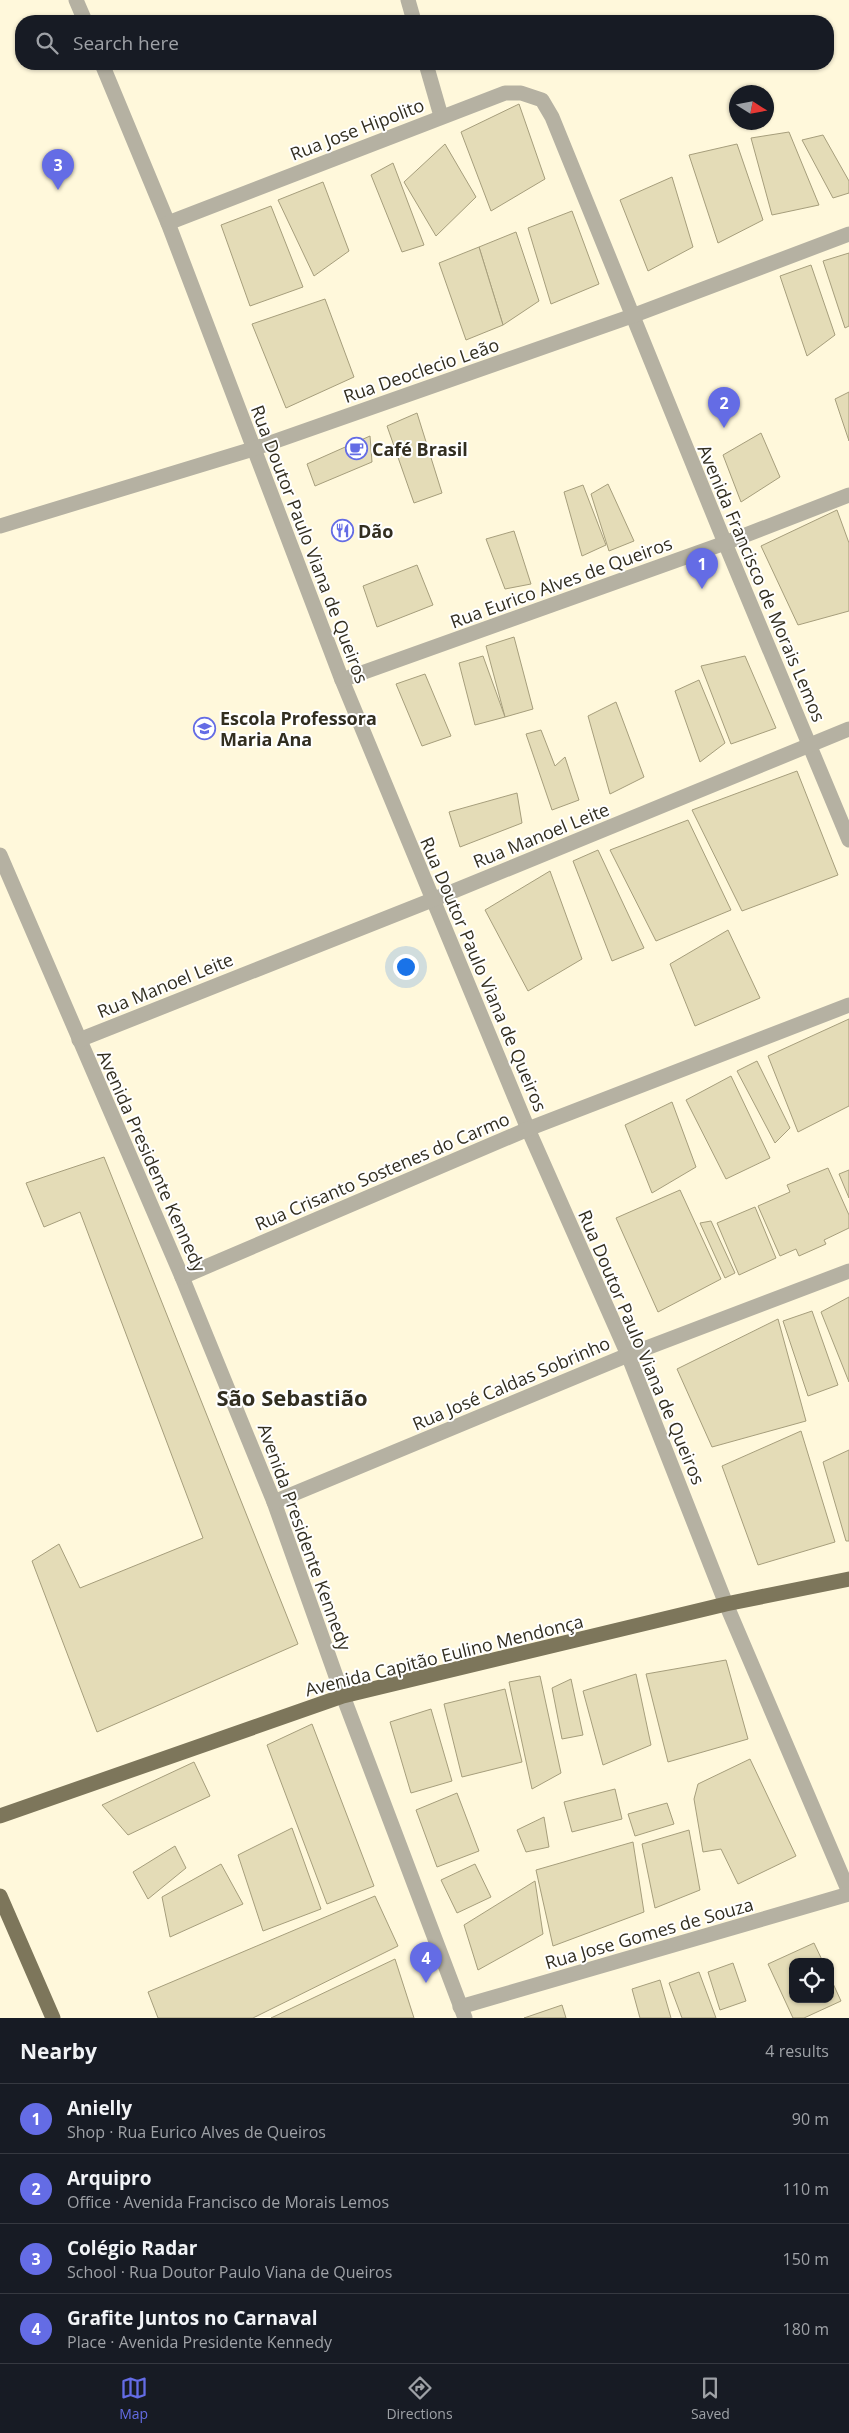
<!DOCTYPE html>
<meta charset="utf-8">
<style>
:root{--surface:#171b24;--page:#20242c;--text:#f1f3f6;--muted:#9ea1a6;--line:#363941;--accent:#646ce5}
body{margin:0;font-family:"Open Sans",sans-serif;background:var(--page);color:var(--text)}
.controls{position:absolute;right:15px;bottom:15px;display:grid;overflow:hidden;border-radius:10px;box-shadow:0 1px 4px #0004}
.controls button{width:45px;height:45px;display:grid;place-items:center;padding:0;border:0;border-bottom:1px solid var(--line);background:var(--surface);color:var(--text);font:25px sans-serif}
.compass{position:absolute;left:729px;top:85px;width:45px;height:45px;border-radius:50%;background:var(--surface);box-shadow:0 1px 4px #0004;rotate:101deg}
.you{position:absolute;left:405px;top:966px;width:18px;height:18px;margin:-12px;border:4px solid #fff;border-radius:50%;background:#1a73e8;box-shadow:0 0 0 8px #1a73e833}
.badge{display:grid;place-items:center;width:32px;height:32px;border-radius:50%;background:var(--accent);color:#fff;font-size:16px;font-weight:700}
.pin{position:absolute;translate:-50% -41px;filter:drop-shadow(0 1px 2px #0008)}
.pin::after{content:'';position:absolute;top:26px;width:18px;height:15px;background:inherit;clip-path:polygon(0 0,100% 0,50% 100%)}
.list{margin:0;padding:0;list-style:none}
h2{display:flex;justify-content:space-between;align-items:center;height:65px;margin:0;padding:0 20px;font-size:21px}
h2 small{font-size:16px;font-weight:400;color:var(--muted)}
.list li{display:grid;grid-template-columns:32px 1fr auto;gap:15px;align-items:center;box-sizing:border-box;height:70px;padding:0 20px;border-top:1px solid var(--line)}
.list b{display:block;font-size:19px;white-space:nowrap}
.list p{margin:0;font-size:16px;white-space:nowrap;color:var(--muted)}
.list em{font-size:16px;font-style:normal;color:var(--muted)}
.icon{flex:none;width:28px;height:28px;fill:none;stroke:currentColor;stroke-width:2;stroke-linecap:round;stroke-linejoin:round}
.map{position:relative;flex:none;width:849px;height:2018px;overflow:hidden}
.search{position:absolute;background:var(--surface);box-shadow:0 1px 4px #0004;left:15px;right:15px;top:15px;height:55px;display:flex;align-items:center;gap:12px;box-sizing:border-box;padding:0 18px;border-radius:20px;color:var(--muted);font-size:19px}
.sheet{height:345px;background:var(--surface)}
nav{display:flex;justify-content:space-around;align-items:center;box-sizing:border-box;height:70px;border-top:1px solid var(--line);background:var(--surface);font-size:14px;color:var(--muted)}
nav a{display:grid;justify-items:center;gap:2px}
nav .on{color:var(--accent)}
.map>svg:first-child{display:block}
.building{fill:#e4dcb7;stroke:#a69e7c}
.lines{fill:none;stroke-linecap:round;stroke-linejoin:round}
.minor{stroke:#b5b1a2;stroke-width:15}
.major{stroke:#7d765b;stroke-width:15}
.labels{text-anchor:middle;dominant-baseline:central;stroke-width:4;stroke-linejoin:round;paint-order:stroke}
.street-label{font-size:18px;fill:#322e20;stroke:#fff}
.poi-label{font-size:18px;font-weight:bold;fill:#322e20;stroke:#fff;text-anchor:start}
.district-label{font-size:22px;font-weight:bold;fill:#322e20;stroke:#fff}
</style>
<div class="map">
<svg width="849" height="2018" viewBox="0 0 849 2018">
<rect width="100%" height="100%" fill="#fff8db"/>
<g class="building">
<polygon points="519,104 545,179 491,211 461,132"/>
<polygon points="789,132 819,205 772,215 751,138"/>
<polygon points="823,135 849,181 849,193 833,198 802,140"/>
<polygon points="445,144 476,197 436,236 404,182"/>
<polygon points="737,144 763,220 718,243 689,155"/>
<polygon points="393,163 424,245 402,252 371,175"/>
<polygon points="672,177 693,247 648,271 620,200"/>
<polygon points="323,182 349,251 314,276 278,200"/>
<polygon points="271,206 303,287 250,306 221,225"/>
<polygon points="572,211 599,284 551,304 528,228"/>
<polygon points="516,232 539,301 503,325 479,247"/>
<polygon points="479,247 503,325 466,340 439,263"/>
<polygon points="849,253 849,326 845,328 823,261"/>
<polygon points="811,265 835,335 807,356 780,276"/>
<polygon points="325,299 354,377 286,408 252,324"/>
<polygon points="849,392 849,441 835,399"/>
<polygon points="417,413 442,493 414,503 387,426"/>
<polygon points="761,433 780,477 741,502 723,455"/>
<polygon points="370,436 372,462 315,486 307,464"/>
<polygon points="608,484 634,541 609,551 591,494"/>
<polygon points="583,485 606,545 582,556 564,492"/>
<polygon points="837,510 849,543 849,611 798,625 761,546"/>
<polygon points="514,531 531,584 505,589 486,539"/>
<polygon points="417,565 433,605 377,627 363,586"/>
<polygon points="514,637 533,709 505,717 486,646"/>
<polygon points="483,656 505,717 475,725 459,663"/>
<polygon points="745,656 776,728 731,744 701,666"/>
<polygon points="425,674 451,736 422,746 396,684"/>
<polygon points="699,680 725,743 700,762 675,691"/>
<polygon points="616,702 644,777 610,794 588,716"/>
<polygon points="541,730 555,766 565,757 579,800 552,810 526,734"/>
<polygon points="797,771 838,875 742,911 692,810"/>
<polygon points="517,793 522,823 460,847 449,812"/>
<polygon points="688,820 731,910 656,941 610,850"/>
<polygon points="598,850 644,948 612,961 573,861"/>
<polygon points="550,871 582,959 528,991 485,910"/>
<polygon points="728,930 760,998 695,1026 670,964"/>
<polygon points="849,1019 849,1106 798,1132 768,1056"/>
<polygon points="757,1061 790,1128 775,1143 737,1071"/>
<polygon points="731,1076 770,1158 726,1179 686,1100"/>
<polygon points="672,1102 696,1167 652,1193 625,1125"/>
<polygon points="104,1157 298,1644 97,1732 32,1561 59,1544 80,1588 203,1538 80,1212 44,1227 26,1183"/>
<polygon points="828,1168 849,1215 849,1228 824,1240 826,1244 799,1256 796,1249 780,1256 758,1206 790,1192 787,1185"/>
<polygon points="849,1170 849,1198 839,1174"/>
<polygon points="680,1190 721,1279 658,1312 616,1218"/>
<polygon points="755,1207 776,1258 739,1275 717,1223"/>
<polygon points="711,1221 735,1273 725,1278 700,1223"/>
<polygon points="849,1297 849,1382 821,1312"/>
<polygon points="812,1311 838,1385 808,1396 783,1321"/>
<polygon points="778,1319 806,1421 712,1447 677,1369"/>
<polygon points="801,1431 835,1542 758,1565 722,1466"/>
<polygon points="849,1450 849,1541 846,1541 823,1462"/>
<polygon points="726,1660 748,1739 668,1762 646,1674"/>
<polygon points="636,1674 651,1745 603,1765 583,1691"/>
<polygon points="540,1676 561,1773 532,1789 509,1682"/>
<polygon points="571,1679 583,1735 562,1739 552,1688"/>
<polygon points="505,1689 522,1762 462,1777 444,1704"/>
<polygon points="431,1709 452,1781 411,1793 390,1722"/>
<polygon points="312,1724 374,1886 327,1904 267,1745"/>
<polygon points="750,1759 796,1856 738,1884 721,1849 703,1852 694,1799 698,1784"/>
<polygon points="194,1762 210,1796 128,1835 102,1805"/>
<polygon points="615,1789 622,1819 572,1832 564,1802"/>
<polygon points="457,1793 479,1851 437,1867 416,1810"/>
<polygon points="667,1803 674,1824 635,1836 628,1814"/>
<polygon points="544,1817 549,1847 526,1852 517,1830"/>
<polygon points="292,1828 321,1909 263,1931 238,1855"/>
<polygon points="689,1830 700,1890 655,1908 642,1844"/>
<polygon points="633,1842 644,1912 553,1946 536,1870"/>
<polygon points="175,1846 186,1868 148,1899 133,1872"/>
<polygon points="221,1864 243,1904 170,1937 162,1897"/>
<polygon points="475,1864 491,1897 457,1913 441,1880"/>
<polygon points="535,1881 543,1934 478,1970 464,1925"/>
<polygon points="375,1896 398,1946 253,2018 158,2018 148,1992"/>
<polygon points="814,1943 823,1962 793,1962 793,1999 830,1999 830,1977 841,2001 804,2018 793,2018 768,1964"/>
<polygon points="395,1959 414,2018 271,2018"/>
<polygon points="733,1963 746,2001 720,2010 708,1972"/>
<polygon points="699,1972 716,2018 682,2018 669,1983"/>
<polygon points="660,1980 671,2018 640,2018 632,1989"/>
<polygon points="562,2005 566,2018 524,2018"/>
</g>
<g class="lines">
<g class="minor">
<polyline points="76,0 85,21"/>
<polyline points="408,0 414,21"/>
<polyline points="102,64 168,223 342,680 528,1129 628,1355 726,1604 849,1892"/>
<polyline points="426,64 441,116"/>
<polyline points="168,223 505,93 521,93 542,100 552,117 725,543 849,840"/>
<polyline points="0,526 253,449 632,316 849,234"/>
<polyline points="342,680 725,543 849,495"/>
<polyline points="0,855 182,1277 274,1502 343,1696 465,2018"/>
<polyline points="79,1040 432,900 849,729"/>
<polyline points="182,1277 528,1129 849,1005"/>
<polyline points="274,1502 628,1355 849,1271"/>
<polyline points="460,2007 849,1894"/>
</g>
<g class="major">
<polyline points="0,1816 343,1696 726,1604 849,1579"/>
<polyline points="0,1896 53,2018"/>
</g>
</g>
<defs>
<symbol id="cafe-ring" viewBox="-11 -11 22 22"><circle r="9.5" fill="#fff" stroke="#646ce5" stroke-width="1.5"/><path d="M-5.5-4.5H6V0H3Q3 3.5 0 3.5H-2.5Q-5.5 3.5-5.5 0ZM3-3.2v2h1.7v-2ZM-6 4.5H4V6H-6Z" fill="#646ce5"/></symbol>
<symbol id="restaurant-ring" viewBox="-11 -11 22 22"><circle r="9.5" fill="#fff" stroke="#646ce5" stroke-width="1.5"/><path d="M-5-6h1v4h1v-4h1v4h1v-4h1v5L-1.5 .5V6h-2V.5L-5-1ZM5-6V6H3V1.5H1.5Q1.5-4 5-6Z" fill="#646ce5"/></symbol>
<symbol id="school-ring" viewBox="-11 -11 22 22"><circle r="9.5" fill="#fff" stroke="#646ce5" stroke-width="1.5"/><path d="M0-5L7-2L0 1L-7-2ZM-4 1L0 2.5L4 1V4Q0 6-4 4Z" fill="#646ce5"/></symbol>
</defs>
<g fill-rule="evenodd">
<use href="#cafe-ring" x="344" y="436" width="25" height="25"/>
<use href="#restaurant-ring" x="330" y="518" width="25" height="25"/>
<use href="#school-ring" x="192" y="716" width="25" height="25"/>
</g>
<g class="labels">
<g class="street-label">
<text transform="translate(357 129) rotate(-21)">Rua Jose Hipolito</text>
<text transform="translate(421 370) rotate(-19)">Rua Deoclecio Leão</text>
<text transform="translate(310 544) rotate(69)">Rua Doutor Paulo Viana de Queiros</text>
<text transform="translate(561 582) rotate(-20)">Rua Eurico Alves de Queiros</text>
<text transform="translate(762 583) rotate(67)">Avenida Francisco de Morais Lemos</text>
<text transform="translate(541 835) rotate(-22)">Rua Manoel Leite</text>
<text transform="translate(484 974) rotate(67)">Rua Doutor Paulo Viana de Queiros</text>
<text transform="translate(165 985) rotate(-22)">Rua Manoel Leite</text>
<text transform="translate(152 1161) rotate(66)">Avenida Presidente Kennedy</text>
<text transform="translate(382 1171) rotate(-23)">Rua Crisanto Sostenes do Carmo</text>
<text transform="translate(642 1347) rotate(67)">Rua Doutor Paulo Viana de Queiros</text>
<text transform="translate(511 1383) rotate(-23)">Rua José Caldas Sobrinho</text>
<text transform="translate(305 1537) rotate(70)">Avenida Presidente Kennedy</text>
<text transform="translate(444 1655) rotate(-14)">Avenida Capitão Eulino Mendonça</text>
<text transform="translate(649 1933) rotate(-16)">Rua Jose Gomes de Souza</text>
</g>
<g class="poi-label">
<text x="372" y="449">Café Brasil</text>
<text x="358" y="531">Dão</text>
<text x="220" y="718">Escola Professora<tspan x="220" dy="21">Maria Ana</tspan></text>
</g>
<g class="district-label">
<text x="292" y="1397">São Sebastião</text>
</g>
</g>
</svg>
<div class="controls">
<button><svg class="icon" aria-label="locate" viewBox="0 0 24 24"><circle cx="12" cy="12" r="6"/><path d="M12 2v4M12 18v4M2 12h4M18 12h4"/></svg></button>
</div>
<svg class="compass" viewBox="-18 -18 36 36"><path d="M0-13l5 13h-10z" fill="#e53935"/><path d="M0 13l5-13h-10z" fill="#9ea1a6"/></svg>
<div class="you"></div>
<div class="pin badge" style="left:702px;top:589px">1</div>
<div class="pin badge" style="left:724px;top:428px">2</div>
<div class="pin badge" style="left:58px;top:190px">3</div>
<div class="pin badge" style="left:426px;top:1983px">4</div>
<div class="search"><svg class="icon" aria-label="search" viewBox="0 0 24 24"><circle cx="10" cy="10" r="6"/><path d="M15 15l6 6"/></svg>Search here</div>
</div>
<section class="sheet">
<h2>Nearby<small>4 results</small></h2>
<ul class="list">
<li><span class="badge">1</span><div><b>Anielly</b><p>Shop · Rua Eurico Alves de Queiros</p></div><em>90 m</em></li>
<li><span class="badge">2</span><div><b>Arquipro</b><p>Office · Avenida Francisco de Morais Lemos</p></div><em>110 m</em></li>
<li><span class="badge">3</span><div><b>Colégio Radar</b><p>School · Rua Doutor Paulo Viana de Queiros</p></div><em>150 m</em></li>
<li><span class="badge">4</span><div><b>Grafite Juntos no Carnaval</b><p>Place · Avenida Presidente Kennedy</p></div><em>180 m</em></li>
</ul>
</section>
<nav>
<a class="on"><svg class="icon" aria-label="map" viewBox="0 0 24 24"><path d="M3 6l6-2 6 2 6-2v14l-6 2-6-2-6 2zM9 4v14M15 6v14"/></svg>Map</a>
<a><svg class="icon" aria-label="directions" viewBox="0 0 24 24"><path d="M12 3l9 9-9 9-9-9zM9 14v-3h6M13 9l2 2-2 2"/></svg>Directions</a>
<a><svg class="icon" aria-label="saved" viewBox="0 0 24 24"><path d="M7 4h10v16l-5-4-5 4z"/></svg>Saved</a>
</nav>
